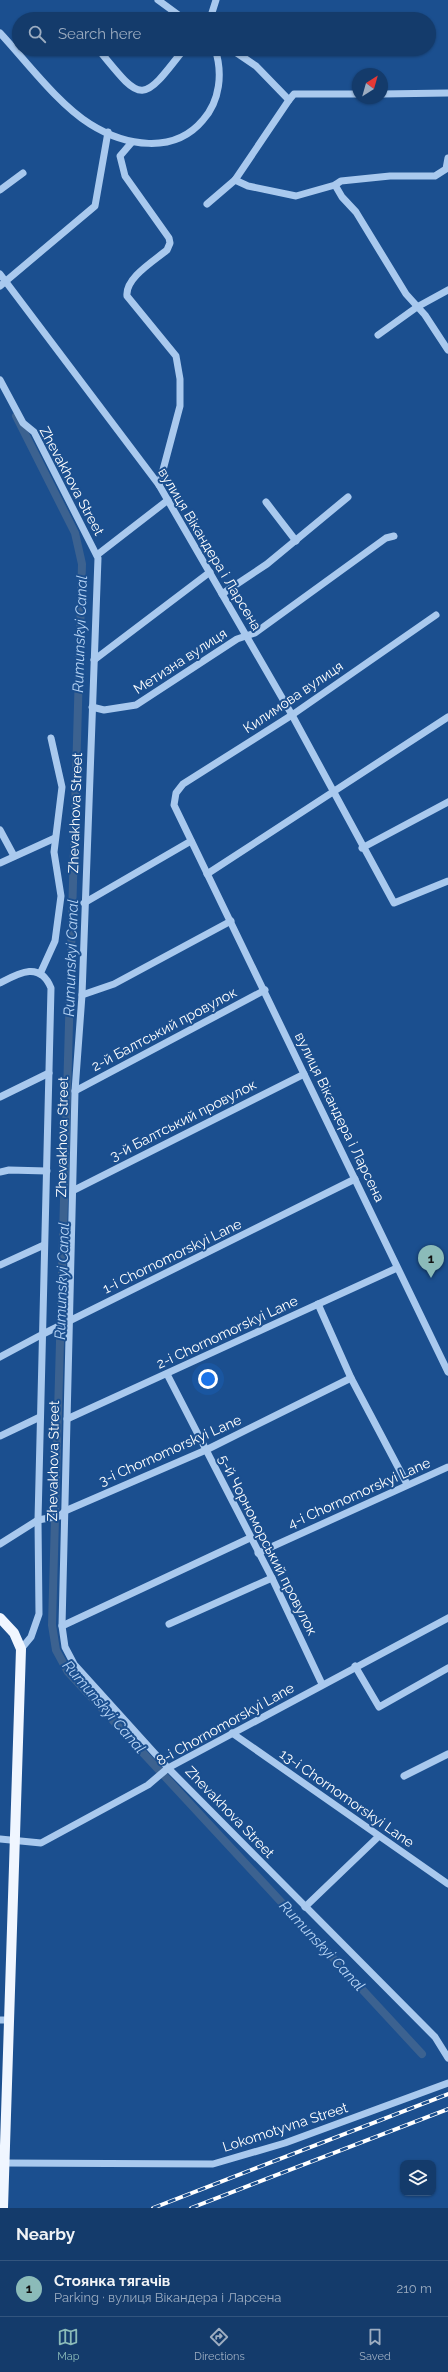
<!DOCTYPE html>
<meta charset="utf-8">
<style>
:root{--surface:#143b6b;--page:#1d4271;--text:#f1f3f6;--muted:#9dadc1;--line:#33557e;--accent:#8bbbb9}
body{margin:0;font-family:Raleway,sans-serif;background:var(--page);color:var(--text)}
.controls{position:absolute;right:12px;bottom:12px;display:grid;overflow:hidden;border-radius:8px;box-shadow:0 1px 3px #0004}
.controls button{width:36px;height:36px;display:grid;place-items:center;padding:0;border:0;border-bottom:1px solid var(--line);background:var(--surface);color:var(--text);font:20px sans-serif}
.compass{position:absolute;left:352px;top:68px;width:36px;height:36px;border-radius:50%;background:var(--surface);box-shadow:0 1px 3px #0004;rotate:37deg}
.you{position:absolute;left:208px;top:1379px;width:14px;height:14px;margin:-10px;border:3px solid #fff;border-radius:50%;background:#1a73e8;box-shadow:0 0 0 6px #1a73e833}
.badge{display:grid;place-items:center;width:26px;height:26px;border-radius:50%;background:var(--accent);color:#111;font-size:13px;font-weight:700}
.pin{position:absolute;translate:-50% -33px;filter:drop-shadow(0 1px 2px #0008)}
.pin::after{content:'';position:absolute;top:21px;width:14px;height:12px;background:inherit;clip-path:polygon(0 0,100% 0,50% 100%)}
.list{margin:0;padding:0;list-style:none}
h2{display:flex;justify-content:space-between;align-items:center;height:52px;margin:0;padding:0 16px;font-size:17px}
h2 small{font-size:13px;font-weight:400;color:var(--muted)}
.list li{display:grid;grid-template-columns:26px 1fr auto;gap:12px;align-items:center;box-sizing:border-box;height:56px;padding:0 16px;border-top:1px solid var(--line)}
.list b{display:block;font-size:15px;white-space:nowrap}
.list p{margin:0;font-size:13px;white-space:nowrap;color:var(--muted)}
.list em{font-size:13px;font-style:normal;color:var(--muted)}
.icon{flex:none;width:22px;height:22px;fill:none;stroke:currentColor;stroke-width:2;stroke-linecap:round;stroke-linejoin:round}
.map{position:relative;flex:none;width:448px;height:2208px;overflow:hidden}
.search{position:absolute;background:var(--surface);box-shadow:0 1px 3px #0004;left:12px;right:12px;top:12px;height:44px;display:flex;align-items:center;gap:10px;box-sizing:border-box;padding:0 14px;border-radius:22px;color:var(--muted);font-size:15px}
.sheet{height:108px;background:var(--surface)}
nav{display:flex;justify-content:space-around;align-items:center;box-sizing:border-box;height:56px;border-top:1px solid var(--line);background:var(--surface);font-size:11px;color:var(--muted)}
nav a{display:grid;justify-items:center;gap:2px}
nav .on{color:var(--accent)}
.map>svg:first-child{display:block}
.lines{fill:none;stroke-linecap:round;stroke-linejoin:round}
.canal{stroke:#3c6290;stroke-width:8}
.minor{stroke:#a9c9ee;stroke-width:7}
.major{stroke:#f0f6ff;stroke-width:10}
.rail-casing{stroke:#fff;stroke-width:4}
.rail{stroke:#1b4f8f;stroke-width:2.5;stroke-dasharray:8;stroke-linecap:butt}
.labels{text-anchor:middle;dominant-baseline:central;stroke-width:4;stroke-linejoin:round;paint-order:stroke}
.street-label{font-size:14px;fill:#fff;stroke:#1b4f8f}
.water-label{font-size:15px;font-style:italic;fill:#b5d3f5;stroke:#1b4f8f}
</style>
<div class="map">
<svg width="448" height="2208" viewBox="0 0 448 2208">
<rect width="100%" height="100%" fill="#1b4f8f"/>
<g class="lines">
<polyline class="canal" points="16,416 75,533 82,564 52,1625 56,1650 68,1672 422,2054"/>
<g class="minor">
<polyline points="158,0 184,19"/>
<polyline points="210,19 216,0"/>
<path d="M 0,33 C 26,61 58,104 90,124 C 125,146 174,155 203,120 C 220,101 223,73 215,49"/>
<path d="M 98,49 C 142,103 141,105 184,49"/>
<polyline points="231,49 256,66 289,100 294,94 358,94"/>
<polyline points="382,94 448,93"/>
<path d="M 132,142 L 120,156 L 125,176 L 169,238 L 170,243 L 167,250 C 154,261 125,278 127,296 L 176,356 L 180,379 L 180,406 L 159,485"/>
<polyline points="235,180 248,186 296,196 335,185 341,181 390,176 435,176 446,169 448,158"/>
<polyline points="335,185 342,197 356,212 406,294 425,315 448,350"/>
<polyline points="0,190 23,173"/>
<polyline points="207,204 235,180 289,100"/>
<polyline points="0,274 159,485 292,715 394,903 448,881"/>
<polyline points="0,286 95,206 108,132"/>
<polyline points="378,335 417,307 448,290"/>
<polyline points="0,380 23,423 34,432 98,558 82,995 75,1091 62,1626 65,1647 74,1664 168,1768 435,2037 448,2058"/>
<polyline points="266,502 296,541"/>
<polyline points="97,555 168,500"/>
<polyline points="222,594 267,564 348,497"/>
<polyline points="436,615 292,715 183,784 176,793 174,805 448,1372"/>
<polyline points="94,660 210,572"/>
<polyline points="92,707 104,710 136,705 237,639 255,633 386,538 394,536"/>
<polyline points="0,830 14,856"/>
<polyline points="362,848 448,802"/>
<polyline points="0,863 55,838"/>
<polyline points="207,874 448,717"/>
<polyline points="84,903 191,841"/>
<polyline points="40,974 55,941 61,896 54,852 62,787 51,738"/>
<path d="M 0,983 C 19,973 40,961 51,988 L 38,1520 L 39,1614 L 31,1637 L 21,1649"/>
<polyline points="82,995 114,984 231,921"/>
<polyline points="75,1091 265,990"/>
<polyline points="0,1097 49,1073"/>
<polyline points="0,1172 9,1170 47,1171"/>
<polyline points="74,1190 304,1074"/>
<polyline points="0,1265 44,1245"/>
<polyline points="318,1304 351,1378 407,1484"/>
<polyline points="0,1357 41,1335 355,1179"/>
<polyline points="167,1374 272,1578 322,1684"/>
<polyline points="67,1419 397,1268"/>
<polyline points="0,1436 40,1417"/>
<polyline points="0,1544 38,1520 60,1516 65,1511 206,1450 351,1378"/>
<polyline points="258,1553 448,1467"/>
<polyline points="169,1624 272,1578"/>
<polyline points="62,1626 250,1538"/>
<polyline points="355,1666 379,1707 448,1668"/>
<polyline points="232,1733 448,1884"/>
<polyline points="404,1776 448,1754"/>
<polyline points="0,1839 41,1843 148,1785 168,1768 448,1618"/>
<polyline points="305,1907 378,1837"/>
<polyline points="0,2020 9,2020"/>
<polyline points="4,2163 213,2164 285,2143 448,2083"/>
</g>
<polyline class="major" points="0,1618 14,1633 21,1649 3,2208"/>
<defs>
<g id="rail">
<polyline points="153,2208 448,2094"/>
<polyline points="191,2208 448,2109"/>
</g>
</defs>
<use href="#rail" class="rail-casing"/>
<use href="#rail" class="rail"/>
</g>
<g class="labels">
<g class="street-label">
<text transform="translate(72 481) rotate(62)">Zhevakhova Street</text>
<text transform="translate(210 549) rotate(59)">вулиця Вікандера і Ларсена</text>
<text transform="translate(180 661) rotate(-33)">Метизна вулиця</text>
<text transform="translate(293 697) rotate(-34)">Килимова вулиця</text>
<text transform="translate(75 813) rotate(-88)">Zhevakhova Street</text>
<text transform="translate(164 1029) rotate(-28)">2-й Балтський провулок</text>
<text transform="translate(340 1117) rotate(64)">вулиця Вікандера і Ларсена</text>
<text transform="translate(183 1120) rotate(-27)">3-й Балтський провулок</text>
<text transform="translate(62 1137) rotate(-89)">Zhevakhova Street</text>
<text transform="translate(172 1256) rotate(-26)">1-i Chornomorskyi Lane</text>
<text transform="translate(227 1332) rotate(-25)">2-i Chornomorskyi Lane</text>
<text transform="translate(170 1450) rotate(-24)">3-i Chornomorskyi Lane</text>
<text transform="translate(53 1461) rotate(-89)">Zhevakhova Street</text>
<text transform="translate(359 1493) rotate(-24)">4-i Chornomorskyi Lane</text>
<text transform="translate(268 1545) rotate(63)">5-й Чорноморський провулок</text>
<text transform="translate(225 1724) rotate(-29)">8-i Chornomorskyi Lane</text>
<text transform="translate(347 1798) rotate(35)">13-i Chornomorskyi Lane</text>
<text transform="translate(230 1812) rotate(46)">Zhevakhova Street</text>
<text transform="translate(285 2127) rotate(-18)">Lokomotyvna Street</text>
</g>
<g class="water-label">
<text transform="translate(80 634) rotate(-88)">Rumunskyi Canal</text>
<text transform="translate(71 958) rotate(-88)">Rumunskyi Canal</text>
<text transform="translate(62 1281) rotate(-88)">Rumunskyi Canal</text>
<text transform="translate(104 1707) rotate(49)">Rumunskyi Canal</text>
<text transform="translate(322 1946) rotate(47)">Rumunskyi Canal</text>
</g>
</g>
</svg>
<div class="controls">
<button><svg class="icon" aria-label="layers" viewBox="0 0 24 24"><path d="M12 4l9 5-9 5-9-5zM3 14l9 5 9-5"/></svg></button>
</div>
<svg class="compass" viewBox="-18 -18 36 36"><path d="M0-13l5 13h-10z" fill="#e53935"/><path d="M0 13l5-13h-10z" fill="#9dadc1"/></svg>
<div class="you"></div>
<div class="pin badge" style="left:431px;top:1278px">1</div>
<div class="search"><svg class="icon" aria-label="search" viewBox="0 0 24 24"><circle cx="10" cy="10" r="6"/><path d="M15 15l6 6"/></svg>Search here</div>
</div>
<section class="sheet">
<h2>Nearby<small></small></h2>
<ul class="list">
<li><span class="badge">1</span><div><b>Стоянка тягачів</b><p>Parking · вулиця Вікандера і Ларсена</p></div><em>210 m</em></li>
</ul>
</section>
<nav>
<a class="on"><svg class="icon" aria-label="map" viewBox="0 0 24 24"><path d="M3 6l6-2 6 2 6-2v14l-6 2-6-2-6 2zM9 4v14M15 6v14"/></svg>Map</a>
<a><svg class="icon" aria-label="directions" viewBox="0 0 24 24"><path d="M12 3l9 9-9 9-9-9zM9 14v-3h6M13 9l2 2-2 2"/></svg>Directions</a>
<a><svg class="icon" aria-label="saved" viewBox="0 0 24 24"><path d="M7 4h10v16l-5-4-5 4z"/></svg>Saved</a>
</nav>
